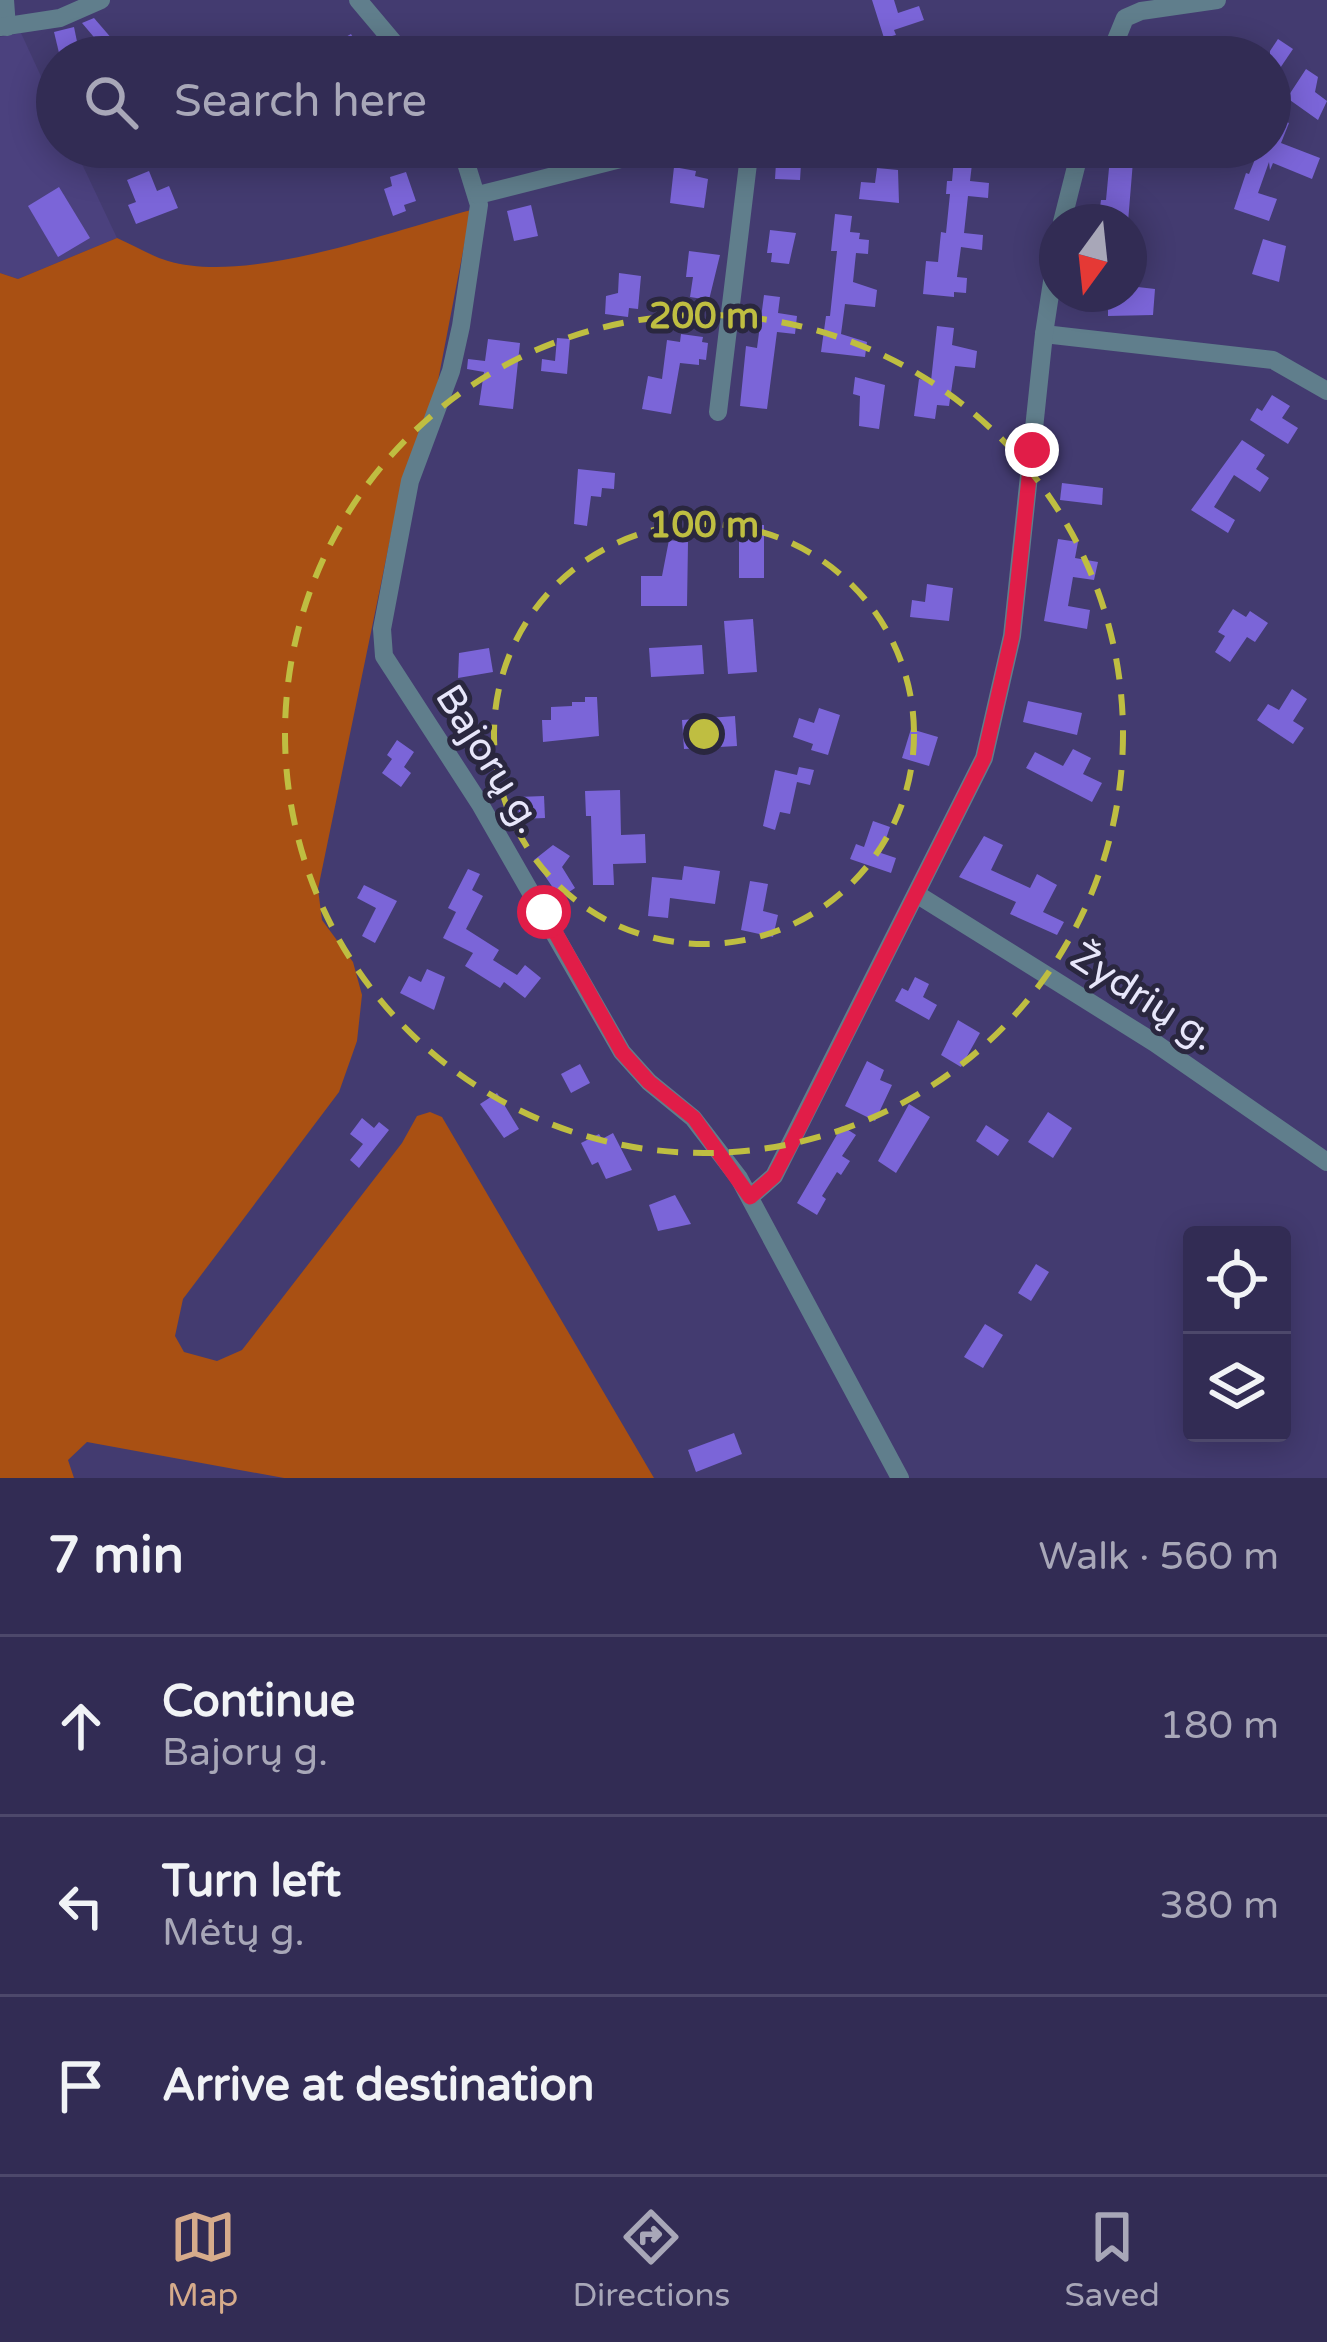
<!DOCTYPE html>
<meta charset="utf-8">
<style>
:root{--surface:#322c54;--page:#3d385e;--text:#f1f3f6;--muted:#a8a7b8;--line:#4d486b;--accent:#d6ab8b}
body{margin:0;font-family:"Varela Round",sans-serif;background:var(--page);color:var(--text)}
.controls{position:absolute;right:36px;bottom:36px;display:grid;overflow:hidden;border-radius:12px;box-shadow:0 6px 30px #0003}
.controls button{width:108px;height:108px;display:grid;place-items:center;padding:0;border:0;border-bottom:3px solid var(--line);background:var(--surface);color:var(--text);font:60px sans-serif}
.compass{position:absolute;left:1039px;top:204px;width:108px;height:108px;border-radius:50%;background:var(--surface);box-shadow:0 6px 30px #0003;rotate:195deg}
.stop{position:absolute;width:36px;height:36px;margin:-27px;border:9px solid #e11d48;border-radius:50%;background:#fff}
.stop.end{background:#e11d48;border-color:#fff;box-shadow:0 3px 12px #0008}
.list{margin:0;padding:0;list-style:none}
h2{display:flex;justify-content:space-between;align-items:center;height:156px;margin:0;padding:0 48px;font-size:51px}
h2 small{font-size:39px;font-weight:400;color:var(--muted)}
.list li{display:grid;grid-template-columns:78px 1fr auto;gap:36px;align-items:center;box-sizing:border-box;height:180px;padding:0 48px;border-top:3px solid var(--line)}
.list b{display:block;font-size:45px;white-space:nowrap}
.list p{margin:0;font-size:39px;white-space:nowrap;color:var(--muted)}
.list em{font-size:39px;font-style:normal;color:var(--muted)}
.icon{flex:none;width:66px;height:66px;fill:none;stroke:currentColor;stroke-width:2;stroke-linecap:round;stroke-linejoin:round}
.map{position:relative;flex:none;width:1327px;height:1478px;overflow:hidden}
.search{position:absolute;background:var(--surface);box-shadow:0 6px 30px #0003;left:36px;right:36px;top:36px;height:132px;display:flex;align-items:center;gap:30px;box-sizing:border-box;padding:0 42px;border-radius:66px;color:var(--muted);font-size:45px}
.sheet{height:696px;background:var(--surface)}
nav{display:flex;justify-content:space-around;align-items:center;box-sizing:border-box;height:168px;border-top:3px solid var(--line);background:var(--surface);font-size:33px;color:var(--muted)}
nav a{display:grid;justify-items:center;gap:6px}
nav .on{color:var(--accent)}
.map>svg:first-child{display:block}
.built{fill:#4b417e}
.forest{fill:#a95013}
.building{fill:#7b65d8}
.lines{fill:none;stroke-linecap:round;stroke-linejoin:round}
.minor{stroke:#607e8c;stroke-width:18}
.route{stroke:#e11d48;stroke-width:15}
.ring{fill:none;stroke:#bfbe41;stroke-width:6;stroke-dasharray:21 15}
.labels{text-anchor:middle;dominant-baseline:central;stroke-width:10;stroke-linejoin:round;paint-order:stroke}
.street-label{font-size:39px;fill:#e7e6fa;stroke:#2a273f}
.centre{fill:#bfbe41;stroke:#2a273f;stroke-width:6}
.ring-label{font-size:36px;text-anchor:middle;font-weight:bold;fill:#bfbe41;stroke:#2a273f;stroke-width:10;stroke-linejoin:round;paint-order:stroke}
</style>
<div class="map">
<svg width="1327" height="1478" viewBox="0 0 1327 1478">
<rect width="100%" height="100%" fill="#433b70"/>
<polygon class="built" points="21,33 57,111 57,147 74,147 117,238 18,279 0,273 0,37"/>
<path class="forest" d="M 471,210 L 437,386 L 403,477 L 318,889 L 322,920 L 353,962 L 362,995 L 357,1041 L 339,1092 L 183,1299 L 175,1336 L 184,1352 L 217,1361 L 242,1350 L 402,1143 L 417,1116 L 430,1112 L 442,1117 L 654,1478 L 284,1478 L 87,1442 L 68,1460 L 74,1478 L 0,1478 L 0,273 L 18,279 L 117,238 C 133,245 151,256 168,261 C 248,285 391,231 471,210 Z"/>
<g class="building">
<polygon points="872,0 894,0 898,13 919,6 924,20 894,30 896,35 884,38"/>
<polygon points="94,18 119,47 109,55 82,23"/>
<polygon points="74,27 80,56 60,57 54,32"/>
<polygon points="351,34 362,53 355,57 332,57 326,48"/>
<polygon points="1278,39 1293,49 1270,83 1270,51"/>
<polygon points="1306,69 1318,77 1315,92 1327,101 1318,120 1287,98"/>
<polygon points="1273,116 1289,123 1281,143 1320,158 1312,179 1273,163 1270,170 1269,162 1258,193 1277,199 1269,221 1234,209 1246,173 1249,174 1260,147 1270,147"/>
<polygon points="777,147 802,147 800,180 775,179"/>
<polygon points="955,147 974,147 970,181 989,183 988,198 968,196 964,233 983,235 982,250 961,247 957,277 967,278 966,293 954,292 954,297 923,294 926,261 938,262 941,232 946,233 950,194 946,194 947,181 952,181"/>
<polygon points="1111,147 1134,149 1128,222 1098,222 1101,200 1106,200"/>
<polygon points="674,167 696,171 695,176 708,179 704,208 670,203"/>
<polygon points="877,168 898,170 899,203 859,199 861,182 875,183"/>
<polygon points="149,171 157,191 169,186 178,208 136,224 128,205 136,202 127,180"/>
<polygon points="406,172 416,201 404,205 406,211 393,216 384,189 392,186 390,177"/>
<polygon points="59,187 90,238 58,257 28,206"/>
<polygon points="531,205 538,236 514,241 507,211"/>
<polygon points="835,214 852,216 850,232 860,233 859,239 869,240 868,254 856,253 853,282 877,290 875,307 845,304 841,334 867,342 865,357 821,352 826,316 830,316 837,251 831,251"/>
<polygon points="770,230 796,233 789,264 771,262 772,253 767,253"/>
<polygon points="1263,239 1286,246 1279,282 1252,274"/>
<polygon points="689,251 720,255 709,300 690,297 693,277 686,277"/>
<polygon points="619,273 641,276 638,309 629,308 628,317 605,314 606,296 618,293"/>
<polygon points="1129,286 1155,289 1153,315 1108,316 1108,310 1086,308 1088,294 1129,294"/>
<polygon points="764,295 780,297 778,313 797,316 795,334 777,332 767,409 740,406 746,346 757,348"/>
<polygon points="937,326 954,328 952,345 977,351 975,368 955,366 949,406 937,405 935,419 914,416 919,379 931,381"/>
<polygon points="681,334 703,337 702,342 708,343 706,360 699,359 699,365 680,363 671,414 642,409 648,376 662,379 667,340 680,342"/>
<polygon points="557,338 570,339 567,374 541,371 542,359 555,361"/>
<polygon points="488,339 520,343 513,409 479,405 484,372 467,369 468,359 485,361"/>
<polygon points="855,377 885,385 879,429 859,426 860,396 853,394"/>
<polygon points="1272,395 1290,406 1282,418 1298,428 1288,444 1250,420 1257,408 1262,411"/>
<polygon points="1242,440 1265,455 1256,469 1269,478 1260,492 1234,475 1214,507 1235,520 1228,533 1191,510"/>
<polygon points="578,469 615,473 614,489 602,488 601,497 591,496 587,526 574,524"/>
<polygon points="1062,483 1103,488 1102,505 1060,500"/>
<polygon points="739,524 764,525 764,578 739,578"/>
<polygon points="1058,539 1078,542 1075,558 1098,562 1094,580 1073,577 1068,606 1090,610 1087,629 1044,621"/>
<polygon points="669,540 688,542 687,606 641,606 641,576 662,576"/>
<polygon points="927,584 953,588 949,621 910,617 912,600 925,602"/>
<polygon points="1233,609 1246,617 1250,611 1268,623 1255,642 1247,637 1230,662 1215,652 1225,636 1218,632"/>
<polygon points="753,619 757,672 728,674 724,621"/>
<polygon points="702,645 704,674 651,677 649,648"/>
<polygon points="489,648 493,672 458,678 459,653"/>
<polygon points="1292,689 1307,699 1293,721 1304,728 1293,744 1257,720 1268,704 1279,710"/>
<polygon points="585,697 597,697 599,736 543,742 542,720 551,720 551,707 572,706 572,702 585,702"/>
<polygon points="1028,701 1082,713 1077,735 1023,722"/>
<polygon points="819,708 840,715 828,755 811,750 813,744 793,737 799,718 814,723"/>
<polygon points="735,716 737,746 684,749 682,720"/>
<polygon points="911,729 938,737 929,766 902,758"/>
<polygon points="397,740 414,752 404,767 411,773 401,787 382,773 392,759 387,755"/>
<polygon points="1073,749 1091,758 1083,774 1102,783 1092,802 1026,768 1035,752 1063,766"/>
<polygon points="799,767 814,770 810,785 797,782 790,814 780,812 775,830 763,826 775,770 797,775"/>
<polygon points="620,790 621,835 645,834 646,863 613,864 614,885 593,885 591,816 586,816 585,791"/>
<polygon points="544,796 545,818 519,819 518,797"/>
<polygon points="873,821 890,827 881,853 896,858 891,873 850,859 856,844 864,847"/>
<polygon points="984,836 1003,845 991,870 1030,888 1037,874 1057,885 1043,912 1064,922 1057,935 1010,914 1016,902 959,877"/>
<polygon points="553,845 570,856 562,867 575,888 560,898 534,860"/>
<polygon points="684,866 720,871 715,904 670,898 668,918 648,916 652,877 682,880"/>
<polygon points="468,869 480,874 472,890 483,896 466,929 499,950 493,960 517,975 525,965 541,978 525,998 504,982 500,988 465,966 473,953 443,938 456,912 448,908"/>
<polygon points="750,881 768,884 763,911 778,915 773,937 741,930"/>
<polygon points="364,885 397,901 375,943 362,936 376,908 357,898"/>
<polygon points="427,969 445,977 434,1010 400,993 409,976 421,982"/>
<polygon points="915,977 929,984 923,997 937,1005 929,1020 895,1001 902,988 908,991"/>
<polygon points="958,1020 980,1033 961,1067 941,1055"/>
<polygon points="867,1061 884,1070 880,1080 892,1085 875,1121 845,1106"/>
<polygon points="580,1064 590,1083 571,1093 561,1074"/>
<polygon points="497,1093 519,1129 504,1138 480,1104"/>
<polygon points="909,1104 930,1117 896,1173 878,1161"/>
<polygon points="1048,1112 1072,1128 1053,1158 1028,1142"/>
<polygon points="362,1118 374,1128 379,1122 389,1130 359,1168 350,1160 363,1144 350,1134"/>
<polygon points="986,1125 1009,1140 998,1156 976,1141"/>
<polygon points="842,1126 856,1135 842,1156 850,1161 841,1175 837,1172 822,1196 826,1199 817,1215 797,1203"/>
<polygon points="613,1133 632,1170 606,1179 598,1162 592,1165 581,1143 599,1134 602,1139"/>
<polygon points="675,1195 691,1224 658,1231 649,1205"/>
<polygon points="1036,1264 1049,1272 1031,1301 1018,1293"/>
<polygon points="985,1324 1003,1335 983,1368 964,1357"/>
<polygon points="734,1433 742,1454 696,1472 688,1450"/>
</g>
<g class="lines">
<g class="minor">
<polyline points="5,0 7,27"/>
<polyline points="358,0 406,57"/>
<polyline points="0,27 60,18 101,0"/>
<polyline points="1109,57 1125,18 1141,11 1217,0"/>
<polyline points="461,147 479,205 461,326 451,371 410,481 382,629 384,656 480,804 622,1052 649,1082 693,1118 739,1178 900,1478"/>
<polyline points="478,195 668,147"/>
<polyline points="1062,222 1081,147"/>
<polyline points="1044,334 1273,360 1327,391"/>
<polyline points="718,412 750,147"/>
<polyline points="918,895 1155,1043 1327,1162"/>
<polyline points="750,1197 774,1176 984,758 1012,636 1044,334 1057,249"/>
</g>
</g>
<g class="lines">
<polyline class="route" points="544,912 622,1052 649,1082 694,1118 750,1197 774,1176 792,1142 984,758 1012,636 1032,450"/>
</g>
<g class="ring">
<circle cx="704" cy="734" r="210"/>
<circle cx="704" cy="734" r="419"/>
</g>
<g class="labels">
<g class="street-label">
<text transform="translate(489 759) rotate(58)">Bajorų g.</text>
<text transform="translate(1143 997) rotate(33)">Žydrių g.</text>
</g>
</g>
<circle cx="704" cy="734" r="18" class="centre"/>
<g class="ring-label">
<text x="704" y="328">200 m</text>
<text x="704" y="537">100 m</text>
</g>
</svg>
<div class="controls">
<button><svg class="icon" aria-label="locate" viewBox="0 0 24 24"><circle cx="12" cy="12" r="6"/><path d="M12 2v4M12 18v4M2 12h4M18 12h4"/></svg></button>
<button><svg class="icon" aria-label="layers" viewBox="0 0 24 24"><path d="M12 4l9 5-9 5-9-5zM3 14l9 5 9-5"/></svg></button>
</div>
<svg class="compass" viewBox="-18 -18 36 36"><path d="M0-13l5 13h-10z" fill="#e53935"/><path d="M0 13l5-13h-10z" fill="#a8a7b8"/></svg>
<div class="stop" style="left:544px;top:912px"></div>
<div class="stop end" style="left:1032px;top:450px"></div>
<div class="search"><svg class="icon" aria-label="search" viewBox="0 0 24 24"><circle cx="10" cy="10" r="6"/><path d="M15 15l6 6"/></svg>Search here</div>
</div>
<section class="sheet">
<h2>7 min<small>Walk · 560 m</small></h2>
<ul class="list">
<li><svg class="icon" aria-label="ahead" viewBox="0 0 24 24"><path d="M12 20V5M6 11l6-6 6 6"/></svg><div><b>Continue</b><p>Bajorų g.</p></div><em>180 m</em></li>
<li><svg class="icon" aria-label="left" viewBox="0 0 24 24"><path d="M17 20v-9H6M10 6l-5 5 5 5"/></svg><div><b>Turn left</b><p>Mėtų g.</p></div><em>380 m</em></li>
<li><svg class="icon" aria-label="arrive" viewBox="0 0 24 24"><path d="M6 21V4h12l-3 4 3 4H6"/></svg><div><b>Arrive at destination</b></div></li>
</ul>
</section>
<nav>
<a class="on"><svg class="icon" aria-label="map" viewBox="0 0 24 24"><path d="M3 6l6-2 6 2 6-2v14l-6 2-6-2-6 2zM9 4v14M15 6v14"/></svg>Map</a>
<a><svg class="icon" aria-label="directions" viewBox="0 0 24 24"><path d="M12 3l9 9-9 9-9-9zM9 14v-3h6M13 9l2 2-2 2"/></svg>Directions</a>
<a><svg class="icon" aria-label="saved" viewBox="0 0 24 24"><path d="M7 4h10v16l-5-4-5 4z"/></svg>Saved</a>
</nav>
